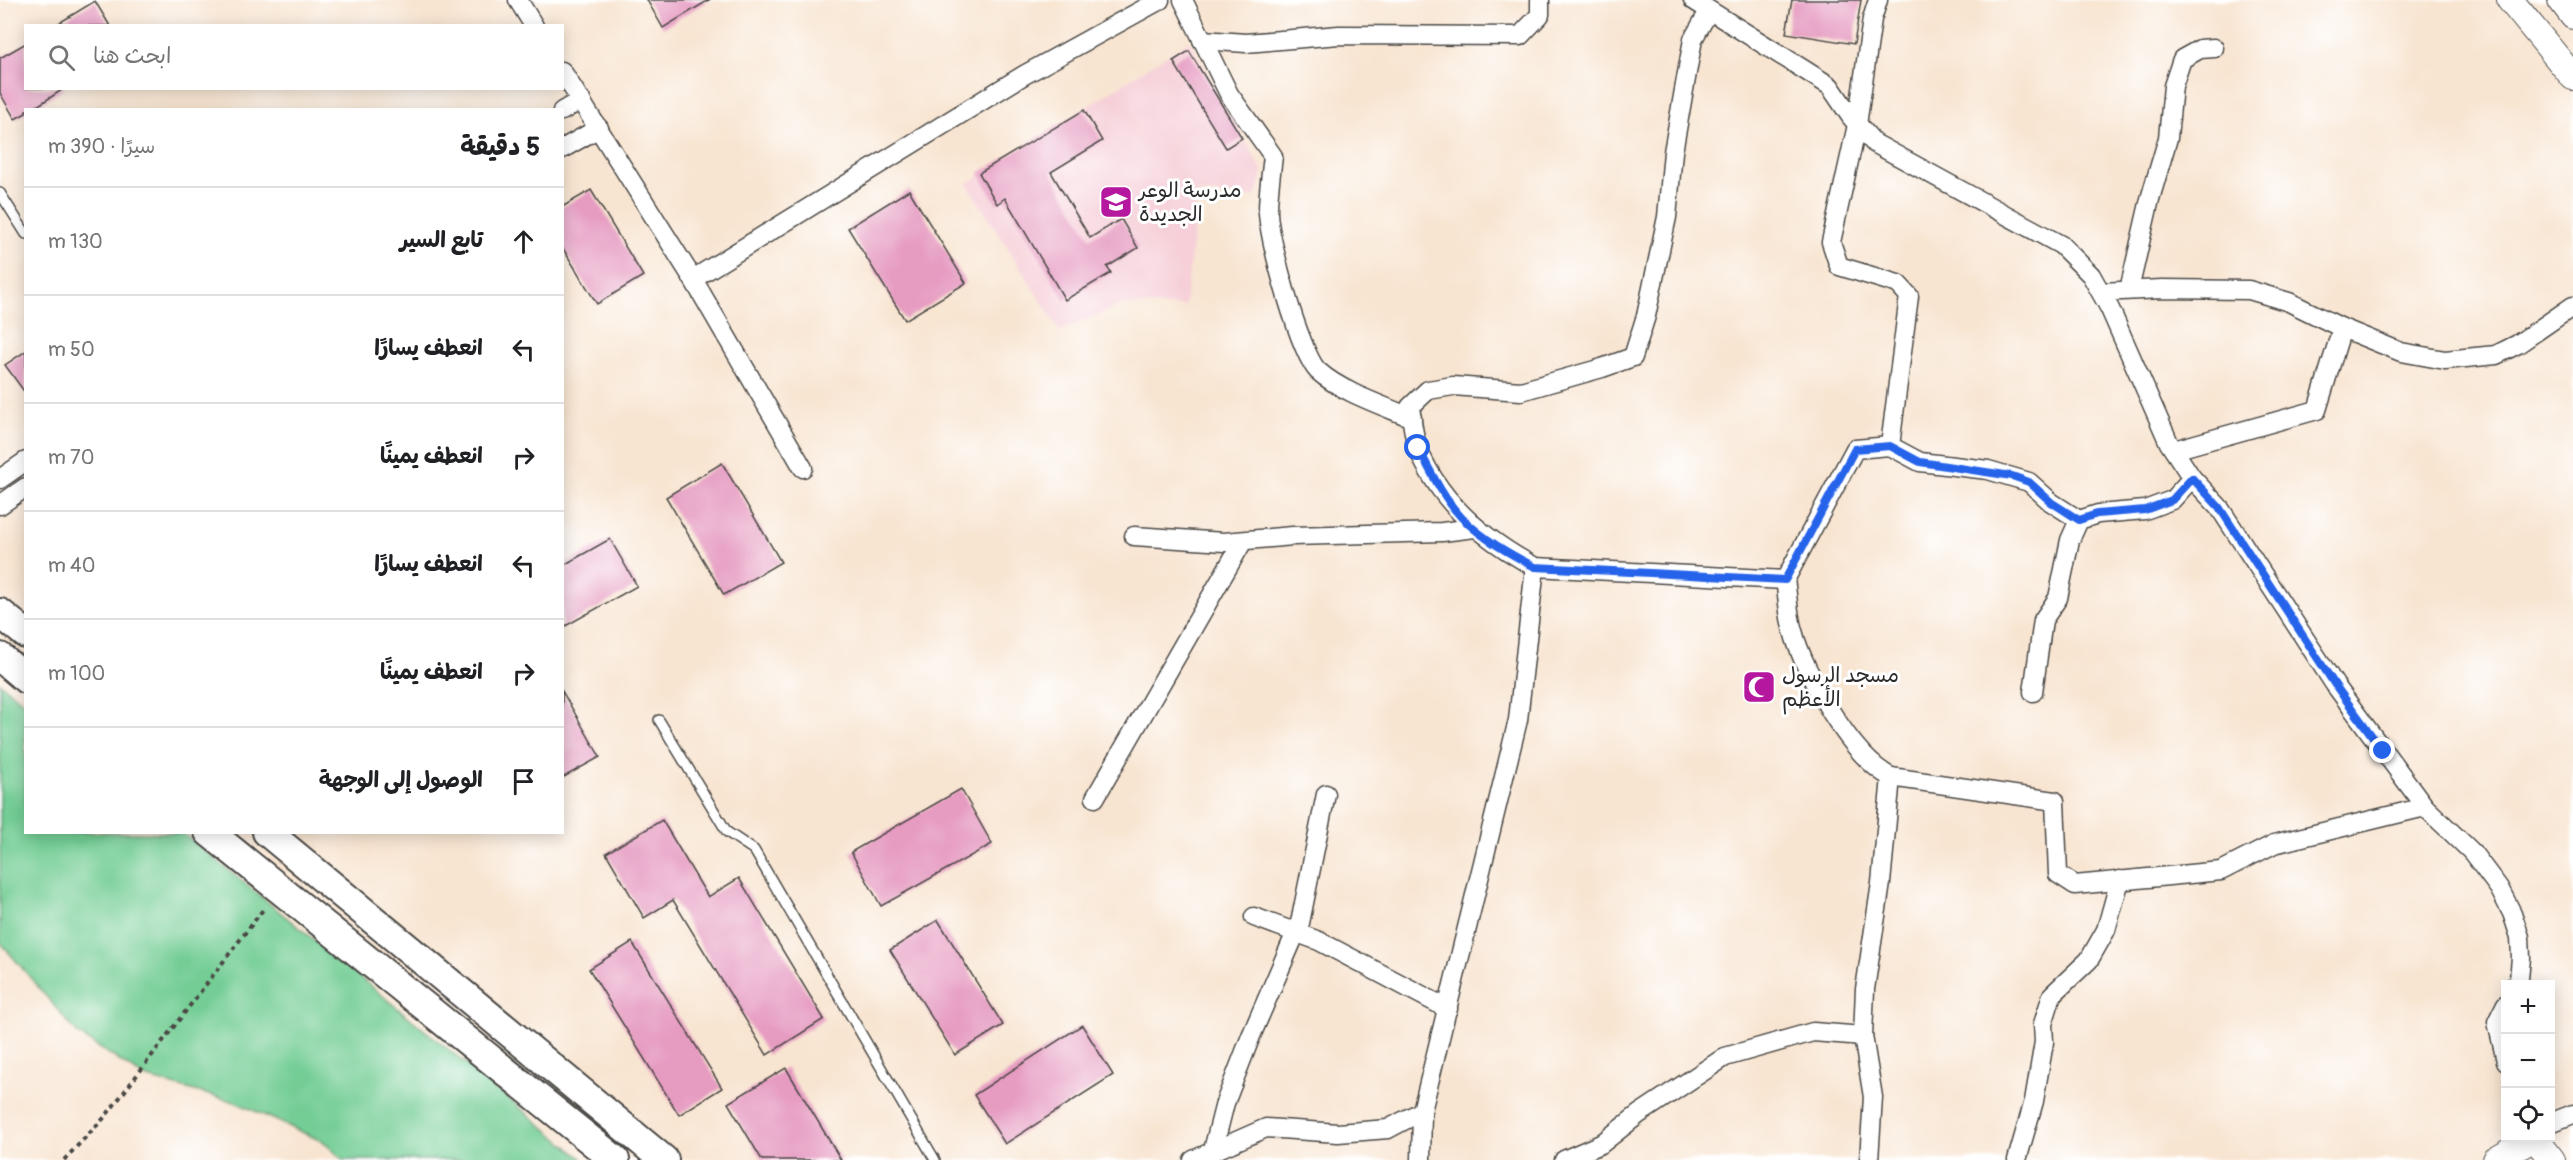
<!DOCTYPE html>
<html lang="ar">
<meta charset="utf-8">
<style>
:root{--surface:#fff;--page:#f6f6f6;--text:#202124;--muted:#757577;--line:#e0e0e0}
body{margin:0;font-family:Pangolin,"Playpen Sans Arabic",sans-serif;background:var(--page);color:var(--text);direction:rtl}
.controls{position:absolute;right:18px;bottom:18px;display:grid;overflow:hidden;border-radius:0px;box-shadow:0 3px 15px #0003}
.controls button{width:54px;height:54px;display:grid;place-items:center;padding:0;border:0;border-bottom:2px solid var(--line);background:var(--surface);color:var(--text);font:30px sans-serif}
.stop{position:absolute;width:18px;height:18px;margin:-14px;border:4px solid #2563eb;border-radius:50%;background:#fff}
.stop.end{background:#2563eb;border-color:#fff;box-shadow:0 2px 6px #0008}
.list{margin:0;padding:0;list-style:none}
h2{display:flex;justify-content:space-between;align-items:center;height:78px;margin:0;padding:0 24px;font-size:26px}
h2 small{font-size:20px;font-weight:400;color:var(--muted)}
.list li{display:grid;grid-template-columns:39px 1fr auto;gap:18px;align-items:center;box-sizing:border-box;height:108px;padding:0 24px;border-top:2px solid var(--line)}
.list b{display:block;font-size:22px;white-space:nowrap}
.list em{font-size:20px;font-style:normal;color:var(--muted)}
.icon{flex:none;width:33px;height:33px;fill:none;stroke:currentColor;stroke-width:2;stroke-linecap:round;stroke-linejoin:round}
.map{position:relative;flex:none;width:2573px;height:1160px;overflow:hidden;direction:ltr}
.search{position:absolute;background:var(--surface);box-shadow:0 3px 15px #0003;left:24px;top:24px;width:540px;height:66px;display:flex;align-items:center;gap:15px;box-sizing:border-box;padding:0 21px;border-radius:0px;color:var(--muted);font-size:22px}
.panel{position:absolute;background:var(--surface);box-shadow:0 3px 15px #0003;left:24px;top:108px;width:540px;height:726px;border-radius:0px;direction:rtl}
.map>svg:first-child{display:block}
.built{fill:#f6cfd8}
.green{fill:#73cd94;stroke:#4f7c60;stroke-width:1.5}
.building{fill:#e69bc1}
.lines{fill:none;stroke-linecap:round;stroke-linejoin:round}
.lane-casing{stroke:#4a4744;stroke-width:12}
.street-casing{stroke:#4a4744;stroke-width:21}
.secondary-casing{stroke:#4a4744;stroke-width:28}
.primary-casing{stroke:#4a4744;stroke-width:32}
.path{stroke:#4a4744;stroke-width:4;stroke-dasharray:4.5 4.5;stroke-linecap:butt}
.lane{stroke:#fff;stroke-width:9}
.street{stroke:#fff;stroke-width:18}
.secondary{stroke:#fff;stroke-width:26}
.primary{stroke:#fff;stroke-width:28}
.route{stroke:#2563eb;stroke-width:8}
.labels{text-anchor:middle;dominant-baseline:central;stroke-width:6;stroke-linejoin:round;paint-order:stroke}
.poi-label{font-size:21px;fill:#2b2b2b;stroke:#fff;text-anchor:start}
</style>
<div class="map">
<svg width="2573" height="1160" viewBox="0 0 2573 1160">
<rect width="100%" height="100%" fill="#fff"/>
<filter id="ink" filterUnits="userSpaceOnUse"><feTurbulence type="fractalNoise" baseFrequency=".0167" numOctaves="2"/><feDisplacementMap in="SourceGraphic" scale="12" xChannelSelector="R" yChannelSelector="G"/><feConvolveMatrix kernelMatrix="1 2 1 2 8 2 1 2 1" color-interpolation-filters="sRGB"/></filter>
<filter id="wash" filterUnits="userSpaceOnUse"><feTurbulence type="fractalNoise" baseFrequency=".008" numOctaves="4" result="noise"/><feDisplacementMap in="SourceGraphic" scale="24" xChannelSelector="R" yChannelSelector="G"/><feGaussianBlur stdDeviation="1.35" result="paint"/><feColorMatrix in="noise" values="0 0 0 0 0 0 0 0 0 0 0 0 0 0 0 0 0 1.4 0 .05"/><feComposite in="paint" operator="in"/></filter>
<g filter="url(#wash)">
<rect width="100%" height="100%" fill="#f8e5d1"/>
<polygon class="built" points="1189,41 1263,172 1255,197 1198,193 1185,306 1121,305 1060,331 967,184"/>
<polygon class="green" points="0,683 25,704 26,832 183,833 584,1160 343,1160 324,1142 235,1102 144,1077 78,1034 0,942"/>
<g id="blocks">
<g class="building">
<polygon points="647,0 709,0 663,28"/>
<polygon points="1792,0 1861,0 1854,44 1786,33"/>
<polygon points="95,1 110,26 54,26"/>
<polygon points="26,43 26,88 65,88 31,110 26,110 26,113 15,119 0,93 0,58"/>
<polygon points="1189,51 1242,138 1226,148 1173,61"/>
<polygon points="1084,110 1102,141 1051,172 1090,238 1121,219 1138,248 1107,267 1111,273 1065,300 1005,198 997,204 979,173"/>
<polygon points="591,190 643,276 597,304 562,247 562,207"/>
<polygon points="909,190 966,283 905,320 848,228"/>
<polygon points="26,351 26,394 5,365"/>
<polygon points="722,463 781,562 724,595 666,497"/>
<polygon points="610,539 637,586 562,628 562,566"/>
<polygon points="562,691 600,757 562,778"/>
<polygon points="961,789 992,844 881,906 851,852"/>
<polygon points="662,820 708,897 739,878 824,1019 767,1055 673,900 644,918 606,853"/>
<polygon points="938,920 1003,1025 955,1055 890,950"/>
<polygon points="632,942 722,1088 679,1115 589,969"/>
<polygon points="1082,1025 1113,1075 1005,1144 974,1095"/>
<polygon points="786,1068 841,1160 762,1160 728,1103"/>
</g>
</g>
</g>
<g filter="url(#ink)">
<use href="#blocks" fill-opacity="0" stroke="#4a4744" stroke-width="1.5"/>
<g class="lines">
<defs>
<g id="lane">
<polyline points="0,193 26,234"/>
<polyline points="659,720 727,832 754,850 935,1160"/>
</g>
<g id="street">
<polyline points="518,0 534,26"/>
<path d="M 1183,0 L 1229,94 L 1273,156 C 1271,174 1268,193 1268,211 C 1268,238 1300,354 1318,371 C 1341,392 1384,406 1412,418"/>
<polyline points="1693,0 1830,86 1851,117 1874,143 2061,245 2091,275 2110,309 2169,443 2192,478 2219,507 2335,685 2425,807 2472,852 2499,888 2512,913 2520,937 2521,958 2519,979 2516,984"/>
<path d="M 1709,11 L 1693,39 L 1673,152 L 1667,217 L 1646,316 L 1633,357 L 1602,368 L 1521,391 L 1453,386 L 1428,390 L 1410,407 C 1412,420 1413,435 1418,448 C 1439,503 1485,540 1535,567 L 1785,580 L 1855,449 L 1890,446 L 1909,296 L 1898,284 L 1839,266 L 1831,242 L 1857,125 L 1872,19 L 1878,0"/>
<polyline points="1202,40 1246,43 1339,35 1520,36 1540,15 1540,0"/>
<polyline points="562,71 693,279 803,468"/>
<polyline points="562,111 581,100"/>
<polyline points="562,149 599,128"/>
<polyline points="693,279 1024,75 1160,0"/>
<polyline points="2129,290 2150,199 2168,138 2173,86 2182,59 2200,49 2214,48"/>
<polyline points="2101,292 2162,289 2249,290 2289,302 2342,328 2401,352 2445,360 2496,355 2518,344 2573,306"/>
<polyline points="1890,446 1920,462 1988,470 2029,482 2051,502 2079,520"/>
<polyline points="2174,450 2317,410 2342,328"/>
<polyline points="0,479 26,461"/>
<polyline points="0,505 26,487"/>
<polyline points="1134,536 1224,542 1293,536 1442,532 1475,528"/>
<path d="M 1785,580 C 1788,597 1788,615 1793,631 C 1804,673 1852,758 1891,777 L 2055,801 L 2058,874 L 2075,885 L 2221,871 L 2274,844 L 2425,807"/>
<polyline points="2033,692 2043,620 2058,598 2070,540 2079,520 2098,514 2145,510 2172,500 2192,478"/>
<polyline points="1095,798 1243,541"/>
<polyline points="1254,917 1319,941 1448,1009"/>
<polyline points="2506,1004 2497,1022 2506,1061"/>
<polyline points="2550,1123 2573,1114"/>
<polyline points="1213,1150 1225,1103 1251,1036 1300,923 1326,794"/>
<polyline points="1193,1160 1266,1128 1338,1133 1388,1129 1422,1111 1518,720 1535,567"/>
<polyline points="1421,1160 1422,1111"/>
<polyline points="1564,1160 1601,1144 1639,1114 1725,1057 1813,1032 1863,1036"/>
<polyline points="1869,1160 1873,1097 1863,1036 1865,989 1881,883 1891,777"/>
<polyline points="2017,1160 2034,1101 2044,1042 2043,1024 2052,995 2089,960 2106,930 2120,880"/>
</g>
<g id="secondary">
<polyline points="2510,0 2573,77"/>
<polyline points="2561,0 2573,16"/>
<polyline points="2535,1138 2552,1160"/>
<polyline points="2496,1160 2534,1138"/>
</g>
<g id="primary">
<polyline points="0,613 26,634"/>
<polyline points="0,657 26,679"/>
<polyline points="209,832 615,1160"/>
<polyline points="267,832 664,1160"/>
</g>
</defs>
<use href="#lane" class="lane-casing"/>
<use href="#street" class="street-casing"/>
<use href="#secondary" class="secondary-casing"/>
<use href="#primary" class="primary-casing"/>
<polyline class="path" points="64,1160 105,1117 265,907"/>
<use href="#lane" class="lane"/>
<use href="#street" class="street"/>
<use href="#secondary" class="secondary"/>
<use href="#primary" class="primary"/>
</g>
</g>
<g class="lines" filter="url(#ink)">
<path class="route" d="M 1418,448 C 1431,472 1443,498 1462,518 C 1483,539 1510,554 1535,567 L 1785,580 L 1855,449 L 1890,446 L 1920,462 L 2012,476 L 2029,482 L 2051,502 L 2079,520 L 2097,514 L 2145,510 L 2172,500 L 2192,478 L 2219,507 L 2335,685 L 2383,751"/>
</g>
<defs>
<symbol id="school-square" viewBox="-11 -11 22 22"><rect x="-9" y="-9" width="18" height="18" rx="4" fill="#b5179e" stroke="#fff"/><path d="M0-5L7-2L0 1L-7-2ZM-4 1L0 2.5L4 1V4Q0 6-4 4Z" fill="#fff"/></symbol>
<symbol id="mosque-square" viewBox="-11 -11 22 22"><rect x="-9" y="-9" width="18" height="18" rx="4" fill="#b5179e" stroke="#fff"/><path d="M3.5-4.9A6 6 0 1 0 3.5 4.9A5 5 0 1 1 3.5-4.9Z" fill="#fff"/></symbol>
</defs>
<g fill-rule="evenodd">
<use href="#school-square" x="1097" y="183" width="38" height="38"/>
<use href="#mosque-square" x="1740" y="668" width="38" height="38"/>
</g>
<g class="labels">
<g class="poi-label">
<text x="1139" y="190">مدرسة الوعر<tspan x="1139" dy="24">الجديدة</tspan></text>
<text x="1782" y="675">مسجد الرسول<tspan x="1782" dy="24">الأعظم</tspan></text>
</g>
</g>
</svg>
<div class="controls">
<button>+</button>
<button>−</button>
<button><svg class="icon" aria-label="locate" viewBox="0 0 24 24"><circle cx="12" cy="12" r="6"/><path d="M12 2v4M12 18v4M2 12h4M18 12h4"/></svg></button>
</div>
<div class="stop" style="left:1418px;top:448px"></div>
<div class="stop end" style="left:2383px;top:751px"></div>
<div class="search"><svg class="icon" aria-label="search" viewBox="0 0 24 24"><circle cx="10" cy="10" r="6"/><path d="M15 15l6 6"/></svg>ابحث هنا</div>
<section class="panel">
<h2>5 دقيقة<small>سيرًا · 390 m</small></h2>
<ul class="list">
<li><svg class="icon" aria-label="ahead" viewBox="0 0 24 24"><path d="M12 20V5M6 11l6-6 6 6"/></svg><div><b>تابع السير</b></div><em>130 m</em></li>
<li><svg class="icon" aria-label="left" viewBox="0 0 24 24"><path d="M17 20v-9H6M10 6l-5 5 5 5"/></svg><div><b>انعطف يسارًا</b></div><em>50 m</em></li>
<li><svg class="icon" aria-label="right" viewBox="0 0 24 24"><path d="M7 20v-9h11M14 6l5 5-5 5"/></svg><div><b>انعطف يمينًا</b></div><em>70 m</em></li>
<li><svg class="icon" aria-label="left" viewBox="0 0 24 24"><path d="M17 20v-9H6M10 6l-5 5 5 5"/></svg><div><b>انعطف يسارًا</b></div><em>40 m</em></li>
<li><svg class="icon" aria-label="right" viewBox="0 0 24 24"><path d="M7 20v-9h11M14 6l5 5-5 5"/></svg><div><b>انعطف يمينًا</b></div><em>100 m</em></li>
<li><svg class="icon" aria-label="arrive" viewBox="0 0 24 24"><path d="M6 21V4h12l-3 4 3 4H6"/></svg><div><b>الوصول إلى الوجهة</b></div></li>
</ul>
</section>
</div>
